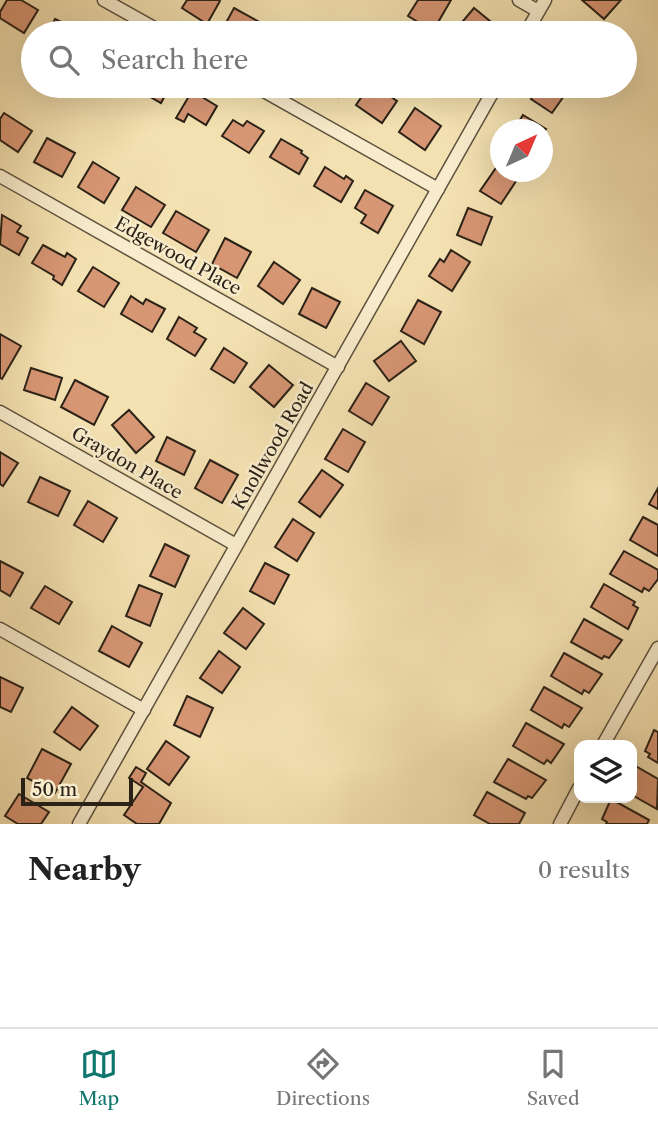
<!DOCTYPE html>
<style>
:root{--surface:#fff;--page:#f2f2f2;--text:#222;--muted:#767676;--line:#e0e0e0;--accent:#0f766e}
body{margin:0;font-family:"Libre Caslon Text",serif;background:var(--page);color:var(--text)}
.controls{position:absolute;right:21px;bottom:21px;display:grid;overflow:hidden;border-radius:14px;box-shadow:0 7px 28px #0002}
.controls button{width:63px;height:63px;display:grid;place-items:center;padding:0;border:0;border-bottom:2px solid var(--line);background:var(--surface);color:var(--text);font:35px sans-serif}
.compass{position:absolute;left:490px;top:119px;width:63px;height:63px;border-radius:50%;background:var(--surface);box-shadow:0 7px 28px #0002;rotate:44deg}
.scale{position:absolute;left:21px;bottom:18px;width:112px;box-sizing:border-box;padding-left:7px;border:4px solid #2a2217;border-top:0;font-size:19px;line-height:24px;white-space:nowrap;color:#2a2217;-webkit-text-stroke:5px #f8eccc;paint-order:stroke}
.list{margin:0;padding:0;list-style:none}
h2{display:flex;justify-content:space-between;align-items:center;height:91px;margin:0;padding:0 28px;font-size:30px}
h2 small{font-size:23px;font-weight:400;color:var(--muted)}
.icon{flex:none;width:38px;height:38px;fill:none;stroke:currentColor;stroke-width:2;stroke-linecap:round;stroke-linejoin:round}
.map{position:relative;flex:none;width:658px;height:824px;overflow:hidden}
.search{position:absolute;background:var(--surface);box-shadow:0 7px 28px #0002;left:21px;right:21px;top:21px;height:77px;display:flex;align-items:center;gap:18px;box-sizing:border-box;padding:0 24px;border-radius:38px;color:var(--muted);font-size:26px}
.sheet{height:203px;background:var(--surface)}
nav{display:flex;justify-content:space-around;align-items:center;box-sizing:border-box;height:98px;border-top:2px solid var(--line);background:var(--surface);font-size:19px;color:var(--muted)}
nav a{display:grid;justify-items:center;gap:4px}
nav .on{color:var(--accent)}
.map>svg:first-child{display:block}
.building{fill:#d79674;stroke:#2a2217;stroke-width:2}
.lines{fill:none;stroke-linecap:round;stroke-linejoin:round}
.minor-casing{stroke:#5c523e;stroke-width:15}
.minor{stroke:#f8eccc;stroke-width:12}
.labels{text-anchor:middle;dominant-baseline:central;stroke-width:5;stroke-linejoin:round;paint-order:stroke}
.street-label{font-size:18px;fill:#2a2217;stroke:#f8eccc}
</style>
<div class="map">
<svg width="658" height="824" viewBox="0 0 658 824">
<rect width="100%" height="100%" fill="#f4e1b1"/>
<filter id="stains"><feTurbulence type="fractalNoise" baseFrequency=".00286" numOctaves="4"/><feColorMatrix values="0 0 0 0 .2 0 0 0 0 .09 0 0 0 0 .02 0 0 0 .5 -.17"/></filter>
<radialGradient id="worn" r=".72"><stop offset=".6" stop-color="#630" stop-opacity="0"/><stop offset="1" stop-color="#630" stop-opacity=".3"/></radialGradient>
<g class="building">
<polygon points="7,0 21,0 38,10 24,33 0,18 0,12"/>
<polygon points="187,0 219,0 220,1 207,24 182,8"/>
<polygon points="418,0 451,0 433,31 408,16"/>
<polygon points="582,0 621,0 604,19"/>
<polygon points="234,8 263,24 258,33 221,32"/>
<polygon points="474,8 496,26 490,33 453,33"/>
<polygon points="55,19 83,33 48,33"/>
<polygon points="573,23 595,33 568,33"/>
<polygon points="136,86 170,86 161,103 135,88"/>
<polygon points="319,86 344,86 338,97"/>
<polygon points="369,86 375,86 397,101 382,123 356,105"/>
<polygon points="541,86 571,86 552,113 531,99"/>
<polygon points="192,91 217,106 206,125 188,114 184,122 176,118"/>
<polygon points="415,108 441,126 425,150 399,132"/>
<polygon points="4,113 32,131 18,152 0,140 0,119"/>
<polygon points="523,115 546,129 542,134 542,130 514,130"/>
<polygon points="233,120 243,126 247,121 264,131 249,153 222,136"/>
<polygon points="47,138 75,153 62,177 34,162"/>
<polygon points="281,139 302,151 301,153 308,158 299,174 270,157"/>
<polygon points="93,162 119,178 104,203 78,187"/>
<polygon points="500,162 500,172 515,172 520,175 501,204 480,191"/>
<polygon points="325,167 344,179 346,176 353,181 341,202 314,186"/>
<polygon points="136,187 165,205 151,227 122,210"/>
<polygon points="365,190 393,206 378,233 361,223 366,215 355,208"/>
<polygon points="468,208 492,217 481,245 457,235"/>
<polygon points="176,211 209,230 196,252 163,233"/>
<polygon points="2,215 21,226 17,232 28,238 19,255 0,244"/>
<polygon points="225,238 251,252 237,278 212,264"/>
<polygon points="43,245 65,257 67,253 76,259 62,285 53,279 54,276 32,263"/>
<polygon points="451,250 470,262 452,291 429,276 440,259 444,262"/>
<polygon points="274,262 300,280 283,304 258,286"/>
<polygon points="93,267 119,283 104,307 78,291"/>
<polygon points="312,288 340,302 326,328 299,314"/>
<polygon points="131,296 143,304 146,299 165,309 152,332 121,314"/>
<polygon points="418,300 441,312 424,344 401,331"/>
<polygon points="179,317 197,328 194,332 206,339 195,356 167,339"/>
<polygon points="0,334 21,346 2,379 0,378"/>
<polygon points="401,341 416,361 389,381 374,361"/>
<polygon points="224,348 247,363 234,383 211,369"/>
<polygon points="269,365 293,385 274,407 250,387"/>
<polygon points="31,368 62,378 55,400 24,390"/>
<polygon points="75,380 108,397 94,425 61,407"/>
<polygon points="366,383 389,397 372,425 349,411"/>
<polygon points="129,410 154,437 136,453 112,425"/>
<polygon points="343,429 365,442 348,472 325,459"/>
<polygon points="167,437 195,451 184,475 156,461"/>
<polygon points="0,452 18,463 3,486 0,484"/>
<polygon points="210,460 238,475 222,503 195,488"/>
<polygon points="322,470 343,485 320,517 299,502"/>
<polygon points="40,477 70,491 58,516 28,502"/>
<polygon points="658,488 658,509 649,504"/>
<polygon points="88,501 117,518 103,542 74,525"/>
<polygon points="643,517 658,525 658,556 630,540"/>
<polygon points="293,519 314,533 297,561 275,547"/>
<polygon points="165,544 189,556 175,587 150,576"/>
<polygon points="624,551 658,570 658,579 649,591 644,588 642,592 610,574"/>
<polygon points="0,561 23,573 10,596 0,590"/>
<polygon points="265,563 289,575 274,604 250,591"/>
<polygon points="604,584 635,602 633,605 638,608 628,629 591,607"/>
<polygon points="139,585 162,594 150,626 126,616"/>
<polygon points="45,586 72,602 59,624 31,608"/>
<polygon points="243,608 264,624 246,649 224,633"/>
<polygon points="584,619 622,640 609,658 604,656 602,659 571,642"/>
<polygon points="112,626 142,643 129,667 99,651"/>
<polygon points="219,651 240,667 222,693 200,678"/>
<polygon points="564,653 602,674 589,693 584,690 582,694 551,676"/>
<polygon points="0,677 23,688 11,712 0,707"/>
<polygon points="544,687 582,708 569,727 564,724 562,728 531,710"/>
<polygon points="187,696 213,708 200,737 174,725"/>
<polygon points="72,707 98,726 80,750 54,732"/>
<polygon points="526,723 564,744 551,763 547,760 544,764 513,746"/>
<polygon points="654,730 658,732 658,763 648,757 650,754 645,751"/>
<polygon points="166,741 189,757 169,785 147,769"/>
<polygon points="42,749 71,764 55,793 27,778"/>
<polygon points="508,759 546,780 532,798 528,796 526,799 494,782"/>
<polygon points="632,764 658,779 657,809 632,795"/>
<polygon points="136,767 146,773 141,782 171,803 159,824 137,824 124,815 143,787 129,778"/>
<polygon points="487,792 525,813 519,824 490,824 474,815"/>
<polygon points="19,794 49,812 41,824 18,824 5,816"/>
<polygon points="611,799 649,820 647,824 606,824 607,822 602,819"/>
</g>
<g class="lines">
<defs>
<g id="minor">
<polyline points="104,0 163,33"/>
<polyline points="519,0 538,11"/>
<polyline points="526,33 545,0"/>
<polyline points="255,86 438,189"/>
<polyline points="0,176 338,367"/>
<polyline points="0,412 236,545"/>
<polyline points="0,629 144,710"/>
<polyline points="603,745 658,648"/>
<polyline points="79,824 496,86"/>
<polyline points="560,824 579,788"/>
</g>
</defs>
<use href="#minor" class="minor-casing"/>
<use href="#minor" class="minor"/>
</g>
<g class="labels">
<g class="street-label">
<text transform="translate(178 256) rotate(29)">Edgewood Place</text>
<text transform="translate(273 446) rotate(-60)">Knollwood Road</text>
<text transform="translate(127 463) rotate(30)">Graydon Place</text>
</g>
</g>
<rect width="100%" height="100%" filter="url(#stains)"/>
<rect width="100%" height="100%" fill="url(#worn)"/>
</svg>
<div class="controls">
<button><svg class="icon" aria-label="layers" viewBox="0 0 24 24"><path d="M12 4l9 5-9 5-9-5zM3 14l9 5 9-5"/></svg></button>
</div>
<svg class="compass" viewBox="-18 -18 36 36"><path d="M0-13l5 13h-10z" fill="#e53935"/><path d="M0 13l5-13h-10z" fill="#767676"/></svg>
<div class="scale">50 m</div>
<div class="search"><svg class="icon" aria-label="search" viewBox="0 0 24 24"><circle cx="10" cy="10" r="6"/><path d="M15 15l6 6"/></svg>Search here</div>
</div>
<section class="sheet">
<h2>Nearby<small>0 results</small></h2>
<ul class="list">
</ul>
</section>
<nav>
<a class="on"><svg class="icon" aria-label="map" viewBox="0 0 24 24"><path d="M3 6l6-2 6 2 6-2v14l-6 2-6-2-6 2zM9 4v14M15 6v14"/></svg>Map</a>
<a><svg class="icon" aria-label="directions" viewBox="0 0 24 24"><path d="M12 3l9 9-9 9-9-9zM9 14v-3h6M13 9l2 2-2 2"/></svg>Directions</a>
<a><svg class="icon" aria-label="saved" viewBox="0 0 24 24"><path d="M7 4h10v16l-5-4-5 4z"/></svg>Saved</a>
</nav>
